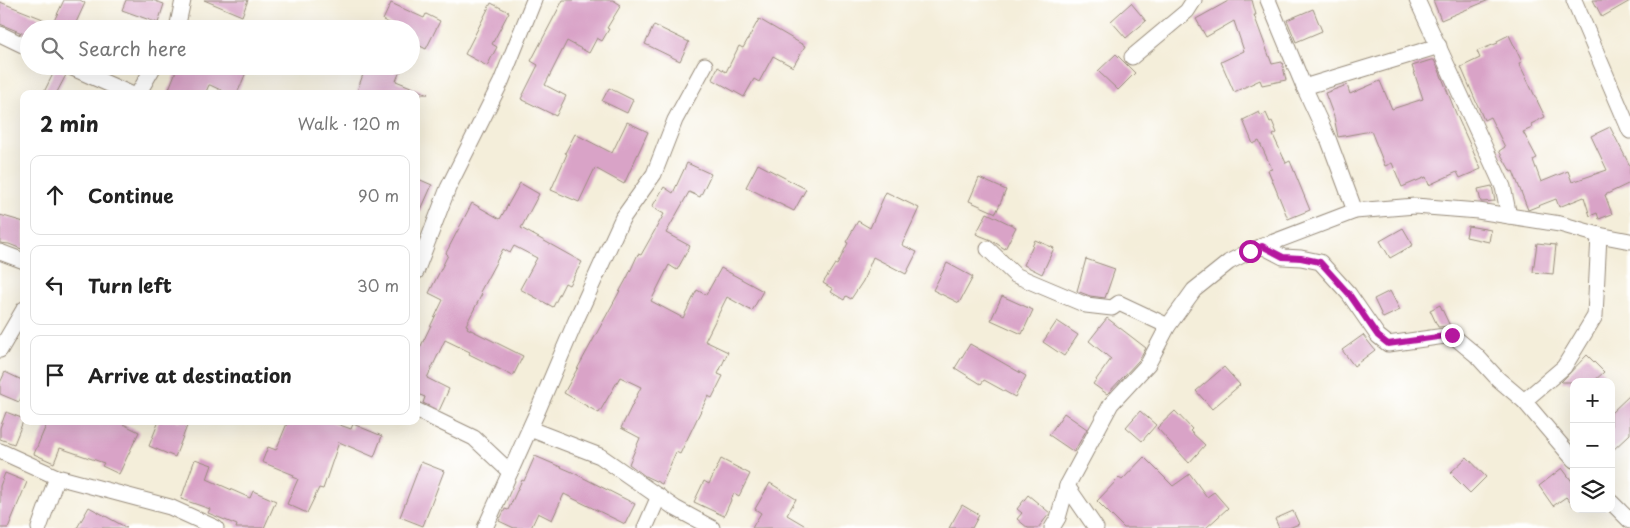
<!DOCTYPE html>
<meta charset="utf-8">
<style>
:root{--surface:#fff;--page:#f2f2f2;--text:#222;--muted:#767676;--line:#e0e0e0}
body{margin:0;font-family:"Playpen Sans",sans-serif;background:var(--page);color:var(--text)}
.controls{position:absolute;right:15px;bottom:15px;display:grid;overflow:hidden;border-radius:10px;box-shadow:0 5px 20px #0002}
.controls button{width:45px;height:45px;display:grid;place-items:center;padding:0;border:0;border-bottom:1px solid var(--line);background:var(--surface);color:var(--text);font:25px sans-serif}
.stop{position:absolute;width:15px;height:15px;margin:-11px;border:4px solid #b5179e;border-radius:50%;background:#fff}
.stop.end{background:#b5179e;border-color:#fff;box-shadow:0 1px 5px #0008}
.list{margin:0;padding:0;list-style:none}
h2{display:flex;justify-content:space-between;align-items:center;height:65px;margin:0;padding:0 20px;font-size:21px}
h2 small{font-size:16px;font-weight:400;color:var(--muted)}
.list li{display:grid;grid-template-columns:32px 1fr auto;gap:15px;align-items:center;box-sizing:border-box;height:80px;margin:0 10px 10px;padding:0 10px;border:1px solid var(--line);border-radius:10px}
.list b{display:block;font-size:19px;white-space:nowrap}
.list em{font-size:16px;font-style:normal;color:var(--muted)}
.icon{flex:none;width:28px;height:28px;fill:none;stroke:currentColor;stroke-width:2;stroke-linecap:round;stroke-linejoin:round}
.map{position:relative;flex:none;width:1630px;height:528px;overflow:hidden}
.search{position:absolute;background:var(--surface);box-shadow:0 5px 20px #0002;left:20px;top:20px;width:400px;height:55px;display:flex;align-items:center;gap:12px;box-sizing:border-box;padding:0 18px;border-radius:28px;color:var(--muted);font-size:19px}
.panel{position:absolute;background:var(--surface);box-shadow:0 5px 20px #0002;left:20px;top:90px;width:400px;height:335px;border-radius:10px}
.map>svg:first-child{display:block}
.building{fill:#d9a3c7}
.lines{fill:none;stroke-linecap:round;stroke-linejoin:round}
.minor-casing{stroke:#988c7c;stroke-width:17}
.minor{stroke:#fff;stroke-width:15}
.route{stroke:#b5179e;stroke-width:6}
</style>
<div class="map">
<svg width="1630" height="528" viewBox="0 0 1630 528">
<rect width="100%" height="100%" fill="#fff"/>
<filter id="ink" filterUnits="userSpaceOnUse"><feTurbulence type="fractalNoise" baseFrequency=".02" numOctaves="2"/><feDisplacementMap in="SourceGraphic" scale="10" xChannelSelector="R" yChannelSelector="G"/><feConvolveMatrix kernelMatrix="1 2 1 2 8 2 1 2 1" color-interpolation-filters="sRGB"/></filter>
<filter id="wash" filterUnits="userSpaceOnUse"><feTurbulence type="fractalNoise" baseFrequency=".0096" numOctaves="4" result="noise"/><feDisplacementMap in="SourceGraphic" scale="20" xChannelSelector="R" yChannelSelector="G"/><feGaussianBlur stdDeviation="1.12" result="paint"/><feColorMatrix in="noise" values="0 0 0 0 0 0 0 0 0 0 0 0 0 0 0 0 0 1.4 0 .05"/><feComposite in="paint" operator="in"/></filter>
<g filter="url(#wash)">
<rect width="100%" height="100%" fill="#f4eeda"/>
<g id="blocks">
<g class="building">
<polygon points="64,0 80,0 85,3 73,29 29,29 29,36 0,24 0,2 53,23"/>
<polygon points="126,0 152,0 164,4 158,23 122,10"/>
<polygon points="204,0 248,0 242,16"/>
<polygon points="563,0 613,0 621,5 607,28 609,29 602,41 597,38 589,53 567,41 545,85 566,96 556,116 521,99 538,65 531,61"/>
<polygon points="1230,0 1252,0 1256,15 1254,15 1272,64 1282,62 1286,80 1262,85 1260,80 1234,92 1221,62 1244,51 1234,21 1206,37 1196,19"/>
<polygon points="1433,0 1489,0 1441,20"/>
<polygon points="1593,0 1630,0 1630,1 1602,17"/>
<polygon points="391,3 424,18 426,14 440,21 426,49 414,43 415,35 411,33 411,29 401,29 383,20"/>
<polygon points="491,3 509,12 492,44 497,47 487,66 465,54"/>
<polygon points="1131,3 1146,21 1126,38 1111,21"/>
<polygon points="1313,9 1322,31 1296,42 1287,20"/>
<polygon points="759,19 805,46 793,67 773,56 759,82 754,79 744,97 712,79 718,67 726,72 739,46 743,48"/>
<polygon points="654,25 689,42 680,61 645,44"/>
<polygon points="1509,35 1522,62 1519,63 1545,117 1531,124 1532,128 1523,132 1537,158 1533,160 1541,182 1568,171 1572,182 1607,170 1591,136 1610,127 1630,166 1630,183 1605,195 1612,214 1599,219 1597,213 1590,216 1584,197 1559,207 1556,199 1528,210 1513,171 1511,172 1499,151 1505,147 1490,117 1484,120 1461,67 1480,58 1477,51 1498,43 1497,41"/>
<polygon points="1116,54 1135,73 1118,90 1098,71"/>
<polygon points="1431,60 1434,60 1439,70 1457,116 1481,169 1460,178 1457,172 1429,185 1426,177 1402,187 1392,163 1385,166 1371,131 1338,137 1334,117 1325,93 1347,85 1350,94 1380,81 1392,109 1423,99 1412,66"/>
<polygon points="57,66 66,75 56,94 43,94"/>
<polygon points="178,66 238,66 247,70 237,94 229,94 210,85 209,85 205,94 167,94"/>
<polygon points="366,66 402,66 396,81 428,94 356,94"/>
<polygon points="609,88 633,100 627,113 602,101"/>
<polygon points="1259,112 1261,116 1266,113 1270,122 1272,121 1277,133 1273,135 1286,163 1290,161 1310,210 1288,219 1268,170 1272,169 1259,141 1253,144 1243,120"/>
<polygon points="627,122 648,132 624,184 595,168 579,202 551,190 567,154 565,153 575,134 612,153"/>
<polygon points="687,163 711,174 700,197 689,192 666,233 690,246 677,270 669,265 651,301 683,318 697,290 706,295 721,268 763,291 752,311 727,297 705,341 728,352 718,374 723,376 712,398 708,396 680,454 676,452 662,484 645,476 629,464 640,438 621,428 641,387 620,377 599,413 564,393 628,276 638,254 641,255 664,214 652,207 664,187 673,193"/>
<polygon points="758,164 806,189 794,211 746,187"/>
<polygon points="416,178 432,185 416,221"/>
<polygon points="979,178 1006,190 996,213 969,201"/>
<polygon points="520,183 539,194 521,228 582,262 569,285 565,283 553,307 520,289 537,258 514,246 510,253 503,249 480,292 482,294 466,325 468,326 467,328 523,356 513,376 469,354 470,352 445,340 427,378 449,389 439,411 423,403 425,397 420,395 416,401 416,346 420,348 443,300 429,293 448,255 446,253 472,203 500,219"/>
<polygon points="1492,186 1495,201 1481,202 1478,189"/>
<polygon points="886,192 919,208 902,245 917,252 906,274 873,257 863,281 851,299 846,296 844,300 831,292 833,289 823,283 835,264 837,265 848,243 846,242 858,221 870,228"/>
<polygon points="987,213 1016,227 1005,249 991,240 976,234"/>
<polygon points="0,215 24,222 24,250 9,244 0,243"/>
<polygon points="1468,226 1491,230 1489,242 1466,237"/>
<polygon points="1403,228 1413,245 1390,258 1380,241"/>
<polygon points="1035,240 1054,248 1042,274 1024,265"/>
<polygon points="1537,243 1556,245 1553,274 1533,272"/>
<polygon points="1086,259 1115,269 1105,298 1090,296 1077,291"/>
<polygon points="947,263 973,277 959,303 933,290"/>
<polygon points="1390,291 1400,310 1383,318 1374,299"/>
<polygon points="1002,296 1033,310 1022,334 991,320"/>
<polygon points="1440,305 1450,326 1438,327 1430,310"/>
<polygon points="1107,318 1146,348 1140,359 1107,394 1093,384 1111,359 1089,341"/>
<polygon points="1057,321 1078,335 1064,356 1043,342"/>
<polygon points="1363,335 1375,350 1354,366 1342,350"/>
<polygon points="970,344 1026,376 1015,397 984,380 981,384 955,368"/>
<polygon points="1587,355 1604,372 1593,382 1561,382"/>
<polygon points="1224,367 1240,385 1212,409 1196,391"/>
<polygon points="5,372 24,381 24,393 19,402 0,394 0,383"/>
<polygon points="1630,395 1630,434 1611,452 1611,413"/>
<polygon points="1140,411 1156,425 1142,441 1126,427"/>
<polygon points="1175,411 1192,429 1190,431 1205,445 1189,463 1157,428"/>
<polygon points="6,412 24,419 14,444 0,439 0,428"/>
<polygon points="1064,413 1087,429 1074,452 1049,435"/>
<polygon points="48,421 117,421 139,432 119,474 102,466 104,463 60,448 54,463 34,454"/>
<polygon points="159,421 189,421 175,457 149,446"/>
<polygon points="288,421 329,421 351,429 353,424 382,436 374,457 339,442 323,489 319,488 307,513 287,504 298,479 293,477 294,475 262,462 268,447 276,450"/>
<polygon points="535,456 570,471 635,504 625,524 564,494 552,520 538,513 531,528 514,528 499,521 505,509 508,510 522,480 524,481"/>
<polygon points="1144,457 1173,486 1190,474 1207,497 1214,492 1228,508 1206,528 1124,528 1097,501 1119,478 1122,480"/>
<polygon points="1467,457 1486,477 1470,493 1450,473"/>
<polygon points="195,459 212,465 207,479 250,498 253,491 276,501 264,528 236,528 237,525 208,513 210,509 181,499"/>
<polygon points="721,459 750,474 739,496 734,493 724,516 694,502 704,481 709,484"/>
<polygon points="421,462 444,471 423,526 400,517"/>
<polygon points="1562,468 1574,484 1574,507 1566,497 1553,506 1539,486"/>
<polygon points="5,473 27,482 8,528 0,528 0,486"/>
<polygon points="770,483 796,499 787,515 809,528 752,528 761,513 755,509"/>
<polygon points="1028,495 1050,513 1038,528 1028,528 1017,519 1022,513 1017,509"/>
<polygon points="962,505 979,515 972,528 949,528"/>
<polygon points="89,507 127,528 77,528"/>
<polygon points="1293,511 1299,524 1289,528 1279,528 1275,519"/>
</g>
</g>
</g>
<g filter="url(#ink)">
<use href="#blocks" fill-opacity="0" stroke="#988c7c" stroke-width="1"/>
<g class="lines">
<defs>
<g id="minor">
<polyline points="1268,0 1304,87 1329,141 1355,211"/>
<polyline points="1417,0 1503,187 1509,216"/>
<polyline points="1574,0 1630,131"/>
<polyline points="175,29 178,24 183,0"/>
<polyline points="0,34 29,48"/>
<polyline points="1132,57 1187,11 1194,0"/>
<polyline points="68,66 131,94"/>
<polyline points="1304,87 1439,46"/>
<polyline points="138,94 154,66"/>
<polyline points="1262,246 1283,257 1301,258 1320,262 1349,294 1378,336 1388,344 1452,335 1476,355 1498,379 1524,401 1574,460"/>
<polyline points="988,249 1015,275 1086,305 1112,308 1119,303 1168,326"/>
<polyline points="0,252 24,261"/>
<polyline points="416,272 448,188 501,82 534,0"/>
<polyline points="0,350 24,309"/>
<polyline points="1524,401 1564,367 1595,316 1599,235"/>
<polyline points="416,410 474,438 510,472"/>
<polyline points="530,429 600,456 675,508 712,528"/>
<polyline points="0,451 57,477 170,507 216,528"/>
<polyline points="1067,486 1096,528"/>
<polyline points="1611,502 1630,521"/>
<polyline points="39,528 57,477"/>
<polyline points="485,528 538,410 577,318 622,219 654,174 675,120 705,65"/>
<polyline points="645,528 659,496"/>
<polyline points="1052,528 1058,518 1067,486 1111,404 1148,364 1168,326 1194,290 1229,262 1250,251 1355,211 1415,206 1478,211 1560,224 1599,235 1630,241"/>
</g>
</defs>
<use href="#minor" class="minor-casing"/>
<use href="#minor" class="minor"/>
</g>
</g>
<g class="lines" filter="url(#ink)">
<polyline class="route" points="1250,251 1262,246 1283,257 1301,258 1320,262 1349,294 1378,336 1388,344 1452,335"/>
</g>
</svg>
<div class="controls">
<button>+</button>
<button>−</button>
<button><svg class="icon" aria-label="layers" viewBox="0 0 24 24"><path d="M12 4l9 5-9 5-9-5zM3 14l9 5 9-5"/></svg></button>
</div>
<div class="stop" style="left:1250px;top:251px"></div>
<div class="stop end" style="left:1452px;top:335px"></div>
<div class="search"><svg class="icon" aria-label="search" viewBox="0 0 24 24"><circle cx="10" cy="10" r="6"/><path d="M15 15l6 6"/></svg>Search here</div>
<section class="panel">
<h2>2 min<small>Walk · 120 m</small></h2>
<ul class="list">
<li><svg class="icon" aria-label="ahead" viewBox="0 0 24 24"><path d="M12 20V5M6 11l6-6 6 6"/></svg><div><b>Continue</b></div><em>90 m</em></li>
<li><svg class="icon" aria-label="left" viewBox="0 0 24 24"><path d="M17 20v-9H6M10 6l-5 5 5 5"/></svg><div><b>Turn left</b></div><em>30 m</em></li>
<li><svg class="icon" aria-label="arrive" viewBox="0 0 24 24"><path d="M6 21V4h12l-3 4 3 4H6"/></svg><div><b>Arrive at destination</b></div></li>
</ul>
</section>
</div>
